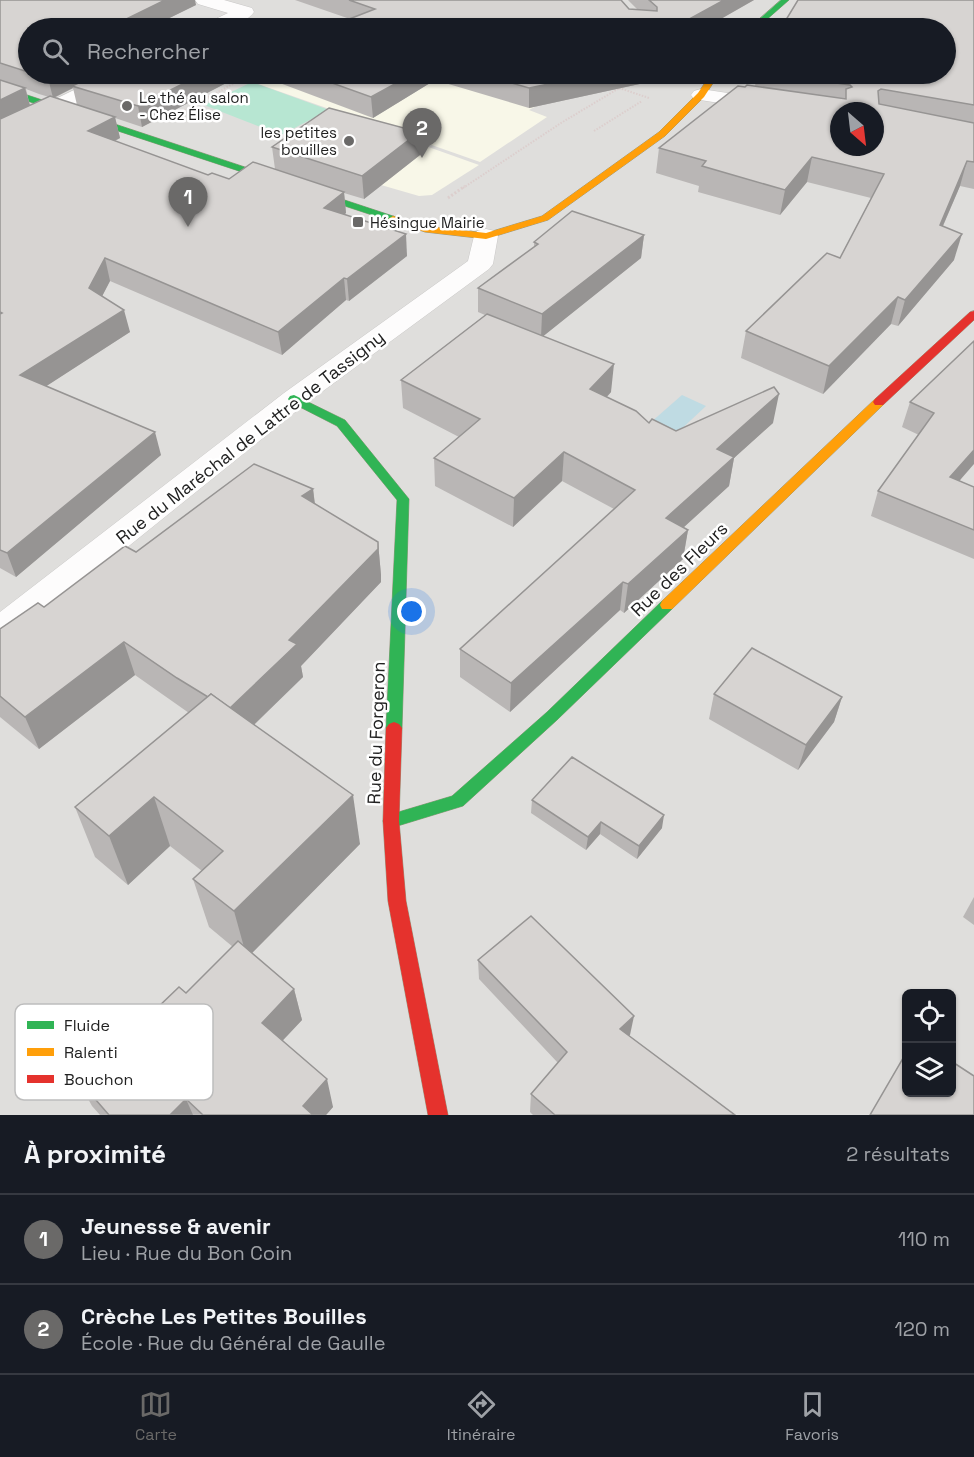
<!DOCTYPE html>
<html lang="fr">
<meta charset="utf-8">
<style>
:root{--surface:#171b24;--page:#20242c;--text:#f1f3f6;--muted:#9ea1a6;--line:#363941;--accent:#6a6968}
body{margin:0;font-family:"Space Grotesk",sans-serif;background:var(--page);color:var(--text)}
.controls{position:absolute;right:18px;bottom:18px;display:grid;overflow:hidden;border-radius:9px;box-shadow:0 2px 4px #0004}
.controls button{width:54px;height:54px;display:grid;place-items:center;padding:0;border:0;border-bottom:2px solid var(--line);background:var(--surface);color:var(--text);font:30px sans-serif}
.compass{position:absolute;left:830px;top:102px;width:54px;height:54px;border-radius:50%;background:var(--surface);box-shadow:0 2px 4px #0004;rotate:152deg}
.you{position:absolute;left:412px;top:612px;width:21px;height:21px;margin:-15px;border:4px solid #fff;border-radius:50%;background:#1a73e8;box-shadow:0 0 0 9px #1a73e833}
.badge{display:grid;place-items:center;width:39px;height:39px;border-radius:50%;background:var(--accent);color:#fff;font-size:20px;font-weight:700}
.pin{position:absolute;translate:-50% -50px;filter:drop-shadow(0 2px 3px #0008)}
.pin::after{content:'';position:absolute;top:32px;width:21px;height:18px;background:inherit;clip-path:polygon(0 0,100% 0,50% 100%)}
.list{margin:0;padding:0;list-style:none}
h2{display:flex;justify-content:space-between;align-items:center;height:78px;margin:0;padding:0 24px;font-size:26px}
h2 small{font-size:20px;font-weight:400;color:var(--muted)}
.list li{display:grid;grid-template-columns:39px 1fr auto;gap:18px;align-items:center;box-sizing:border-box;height:90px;padding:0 24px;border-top:2px solid var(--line)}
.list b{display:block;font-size:22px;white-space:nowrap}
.list p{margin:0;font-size:20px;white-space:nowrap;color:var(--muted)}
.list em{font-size:20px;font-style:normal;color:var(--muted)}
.icon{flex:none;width:33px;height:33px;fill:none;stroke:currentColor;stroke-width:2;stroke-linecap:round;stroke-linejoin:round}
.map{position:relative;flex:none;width:974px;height:1115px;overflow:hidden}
.search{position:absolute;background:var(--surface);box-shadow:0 2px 4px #0004;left:18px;right:18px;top:18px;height:66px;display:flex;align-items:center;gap:15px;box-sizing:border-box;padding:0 21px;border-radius:33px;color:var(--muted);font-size:22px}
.sheet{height:258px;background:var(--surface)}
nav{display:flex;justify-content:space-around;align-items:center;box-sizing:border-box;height:84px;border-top:2px solid var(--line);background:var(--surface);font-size:16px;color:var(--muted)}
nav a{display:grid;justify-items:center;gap:3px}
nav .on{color:var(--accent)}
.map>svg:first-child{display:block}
.residential{fill:#dfdedc;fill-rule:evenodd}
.education{fill:#f8f7e8}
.pitch{fill:#b7e6d2}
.parking{fill:#e0dfde}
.water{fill:#bfdbe3}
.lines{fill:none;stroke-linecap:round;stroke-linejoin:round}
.street-casing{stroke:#c9c8c7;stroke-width:1}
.fast-casing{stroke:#999a82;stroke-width:1}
.slow-casing{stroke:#999a82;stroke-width:1}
.jam-casing{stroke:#999a82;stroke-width:1}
.path-far1{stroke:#dccecd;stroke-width:2;stroke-dasharray:1.5 1.5;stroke-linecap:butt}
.path{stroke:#dccecd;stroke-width:3;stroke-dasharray:2 2;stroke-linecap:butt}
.street{fill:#fdfcfc;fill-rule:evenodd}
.fast{fill:#30b455;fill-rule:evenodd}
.slow{fill:#ff9f0a;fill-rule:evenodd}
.jam{fill:#e5322d;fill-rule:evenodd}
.wall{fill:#b9b6b5;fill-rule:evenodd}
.shaded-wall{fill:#969493}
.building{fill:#d7d4d2;stroke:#969493;stroke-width:1.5;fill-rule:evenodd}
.poi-dot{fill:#6a6968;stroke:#fff;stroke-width:2}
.labels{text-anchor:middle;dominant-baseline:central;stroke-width:5;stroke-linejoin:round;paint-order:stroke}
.far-poi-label{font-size:15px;fill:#222;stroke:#fff;text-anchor:start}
.street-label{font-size:18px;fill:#222;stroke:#fff}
.key{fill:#fff;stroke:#bdbdbd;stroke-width:1.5}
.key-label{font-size:16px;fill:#222}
</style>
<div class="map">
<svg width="974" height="1115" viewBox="0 0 974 1115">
<rect width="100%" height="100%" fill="#f0eeeb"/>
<path class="residential" d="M 0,0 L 974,0 L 974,1115 L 0,1115 ZM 28,28 L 946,28 L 946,74 L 28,74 ZM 839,111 L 875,111 L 875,147 L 839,147 ZM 906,994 L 952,994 L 952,1092 L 906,1092 Z"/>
<g class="education">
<polygon points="257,74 593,74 585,78 566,100 540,104 529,110 547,117 480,162 247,80"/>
<polygon points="333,113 479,165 432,195 419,196 381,185 277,143"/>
</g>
<polygon class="pitch" points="252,82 329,110 281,135 204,105"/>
<polygon class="parking" points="126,0 204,0 245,12 212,28 125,28"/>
<polygon class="water" points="682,395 706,406 675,435 650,423"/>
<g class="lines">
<defs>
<g id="street">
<path d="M 195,0 L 224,0 L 252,8 L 254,12 C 243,27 220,28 203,28 L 205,24 L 228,13 L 198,4 Z"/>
<polygon points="107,74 132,74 129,78 0,141 0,126"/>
<polygon points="701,89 839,110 845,111 839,111 839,122 694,99 691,95 694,91"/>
<polygon points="486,229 495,231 498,236 493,264 489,269 304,405 12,640 0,644 0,612 284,393 468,261 474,236 477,231"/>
</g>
<g id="fast">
<polygon points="781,0 789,0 757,28 749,28"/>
<polygon points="0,86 396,217 398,219 390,221 0,92"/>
<polygon points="294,395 345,420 409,499 402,728 399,732 394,734 389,732 386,728 397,500 337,426 290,402 288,399 290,396"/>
<polygon points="667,600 672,601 674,605 672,609 557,720 463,806 391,828 385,826 383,821 385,816 452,796 547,712 662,601"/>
</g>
<g id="slow">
<polygon points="711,74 719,74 704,97 665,136 548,220 486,239 425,232 388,219 393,216 426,226 486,233 542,216 659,132 698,93"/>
<polygon points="879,398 883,399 885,402 883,405 672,609 662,609 660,605 662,601 875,399"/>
</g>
<g id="jam">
<polygon points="974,311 974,320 883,405 875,405 873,402 875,399 970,312"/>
<polygon points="394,722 399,724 402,728 399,821 406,901 448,1115 428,1115 388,901 383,821 386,728 389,724"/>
</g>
</defs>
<use href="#street" class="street-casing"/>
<use href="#fast" class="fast-casing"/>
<use href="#slow" class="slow-casing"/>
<use href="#jam" class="jam-casing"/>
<g class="path-far1">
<polyline points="247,76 261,74"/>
<polyline points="619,88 649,98"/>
<polyline points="179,113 244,78 246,74"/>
<polyline points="594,131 642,101"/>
<polyline points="463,188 561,123 621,87"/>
</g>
<polyline class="path" points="448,198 465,186"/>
<use href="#street" class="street"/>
<use href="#fast" class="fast"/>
<use href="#slow" class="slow"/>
<use href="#jam" class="jam"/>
</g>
<g class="wall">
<path d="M 0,0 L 196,5 L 149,28 L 28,28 L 28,74 L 231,74 L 232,80 L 142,127 L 115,118 L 120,138 L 115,141 L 208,175 L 229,179 L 275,169 L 272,147 L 419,132 L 420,155 L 364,199 L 344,193 L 346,213 L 345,214 L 407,256 L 349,301 L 346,300 L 282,355 L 110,281 L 102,296 L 130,332 L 46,386 L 161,455 L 16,577 L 0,568 ZM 73,88 L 77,105 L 54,98 ZM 26,89 L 39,94 L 49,97 L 30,106 Z"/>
<polygon points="295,0 621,0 629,9 638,10 628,0 754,0 705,28 326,28 350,19"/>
<polygon points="974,0 974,189 960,186 943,226 954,260 898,326 891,324 823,394 741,358 746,331 840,258 871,198 807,182 780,215 698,192 699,186 656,173 659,148 745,87 755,86 757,74 945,74"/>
<polygon points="261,74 659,74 658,80 529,108 435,80 373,118 261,76"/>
<polygon points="644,235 641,258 543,336 611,392 607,397 649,423 676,431 773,423 734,458 729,486 683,528 688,530 683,559 624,613 620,610 510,712 460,677 460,649 614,509 562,481 513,527 435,486 434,458 459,437 403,408 401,380 485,315 478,312 478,288 534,247 534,242"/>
<polygon points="974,341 960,481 974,487 974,559 871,516 878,491 919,435 902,427 910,402"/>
<polygon points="313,489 315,504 378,542 381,575 381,582 301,666 303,677 254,725 360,844 252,953 294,989 302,1020 283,1040 333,1107 326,1115 100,1115 92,1106 76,1077 156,1009 186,993 233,947 209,927 193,879 202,871 170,846 128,885 95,857 75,807 189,713 135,675 39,749 0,717 0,629 44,607 136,552"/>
<polygon points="714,694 842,697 834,722 798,770 709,719"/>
<polygon points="532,800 662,828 637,859 600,834 586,850 531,813"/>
<polygon points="974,897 974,925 963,917"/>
<polygon points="478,960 630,1035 629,1036 735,1115 533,1115 530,1112 531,1094 558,1063 479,979"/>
</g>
<g class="shaded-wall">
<polygon points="165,0 195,0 196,5 149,28 115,28 114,25"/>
<polygon points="724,0 754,0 705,28 673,28"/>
<polygon points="820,22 819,28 792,28"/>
<polygon points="57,74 103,74 72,86 73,88 53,98 48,78"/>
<polygon points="203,74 231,74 232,80 142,127 138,106"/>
<polygon points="413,74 435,74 435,80 373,118 371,97"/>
<polygon points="597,74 659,74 658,80 529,108 529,88"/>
<polygon points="25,88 31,109 0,123 0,100"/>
<polygon points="115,117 120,138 93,152 88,131"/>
<polygon points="419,132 420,155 364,199 362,176"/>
<polygon points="812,157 807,182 780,215 785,190"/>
<polygon points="967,161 960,186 932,251 940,225"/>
<polygon points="344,192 346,213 326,229 324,208"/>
<polygon points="406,234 407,256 349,301 347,279"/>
<polygon points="962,234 954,260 898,326 905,300"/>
<polygon points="644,235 641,258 541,338 542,314"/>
<polygon points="105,258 110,281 95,310 89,288"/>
<polygon points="344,278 346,300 282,355 278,332"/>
<polygon points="898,297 891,324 823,394 829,366"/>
<polygon points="124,310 130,332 28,398 20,375"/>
<polygon points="614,364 611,392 588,417 590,389"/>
<polygon points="779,394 773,423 734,458 729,486 662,547 666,518 717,449"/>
<polygon points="155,432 161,455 16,577 7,553"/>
<polygon points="974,450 974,464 941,502 950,477"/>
<polygon points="564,452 562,481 513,527 514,498"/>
<polygon points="313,489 317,522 302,496"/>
<polygon points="688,530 683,559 624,613 628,584"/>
<polygon points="378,542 381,575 381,582 301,666 303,677 236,742 229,710 289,640"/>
<polygon points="623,582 620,610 510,712 511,683"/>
<polygon points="124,642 135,675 39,749 25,717"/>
<polygon points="842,697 834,722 798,770 806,745"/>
<polygon points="353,795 360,844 247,958 234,911"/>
<polygon points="154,797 170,846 128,885 109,836"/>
<polygon points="664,815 662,828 637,859 639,846"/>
<polygon points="601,822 600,834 586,850 588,837"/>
<polygon points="294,989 302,1020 271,1053 262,1023"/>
<polygon points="634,1016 630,1035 616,1047 620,1029"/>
<polygon points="327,1079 333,1107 326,1115 305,1115 303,1106"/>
<polygon points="186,1099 193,1115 170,1115"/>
</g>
<g class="building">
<polygon points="0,0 165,0 114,25 126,28 28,28 28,72 0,63"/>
<polygon points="349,0 621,0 629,9 657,11 657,7 649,0 724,0 673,28 326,28 375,9"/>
<path d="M 798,0 L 974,0 L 974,105 L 881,89 L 878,91 L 879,104 L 974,123 L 974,162 L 967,161 L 940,225 L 962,234 L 905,300 L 898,297 L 829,366 L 746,331 L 827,253 L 840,258 L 884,174 L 812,157 L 785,190 L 702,166 L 706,161 L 659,148 L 738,86 L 745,87 L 747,85 L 846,99 L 846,89 L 852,87 L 850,85 L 775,74 L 945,74 L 945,28 L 812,28 L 820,22 L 792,28 L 781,28 ZM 839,111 L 875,111 L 875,147 L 839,147 Z"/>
<polygon points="34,74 57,74 48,78"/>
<polygon points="98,74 203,74 138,106 72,86"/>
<polygon points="307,74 413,74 371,97"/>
<polygon points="480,74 597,74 529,88"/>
<polygon points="0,80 25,88 0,100"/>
<polygon points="50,96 115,117 88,131 208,175 212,173 229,179 253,162 344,192 324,208 406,234 347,279 344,278 278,332 105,258 89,288 124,310 20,375 155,432 7,553 0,550 0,314 2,313 0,312 0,119"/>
<polygon points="329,108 419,132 362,176 272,147"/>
<polygon points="572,211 644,235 542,314 478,288 538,244 534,242"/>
<polygon points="487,314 614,364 590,389 636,411 649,423 652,419 676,431 774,387 779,394 717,449 734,457 666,518 688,530 628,584 623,582 511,683 460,649 635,490 564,452 514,498 434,458 480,419 401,380"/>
<polygon points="974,341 974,450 950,477 974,487 974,530 878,491 934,413 910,402"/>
<polygon points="254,464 313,489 302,496 378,542 378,549 289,640 297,644 230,708 211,694 208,697 177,678 124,642 25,717 0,696 0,629 38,603 44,607 125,546 136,552"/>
<polygon points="752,648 842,697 806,745 714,694"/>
<polygon points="211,694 353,795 234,911 193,879 223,851 154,797 109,836 75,807"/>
<polygon points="572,757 664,815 639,846 601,822 588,837 532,800"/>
<polygon points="531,916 634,1016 620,1029 735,1115 555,1115 531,1094 567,1052 478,960"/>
<polygon points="238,941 294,989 262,1023 327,1079 303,1106 313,1115 203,1115 186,1099 170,1115 109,1115 76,1077 150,1005 156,1009 179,987 186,993"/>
<polygon points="906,1053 906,1092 951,1092 951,1061 974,1076 974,1115 870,1115"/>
</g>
<g class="poi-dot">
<circle cx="127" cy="106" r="6"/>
<circle cx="349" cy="141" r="6"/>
<rect x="352" y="216" width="12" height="12" rx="3"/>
</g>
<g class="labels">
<g class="far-poi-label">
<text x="139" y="97">Le thé au salon<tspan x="139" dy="17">- Chez Élise</tspan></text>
<text x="337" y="132" text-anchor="end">les petites<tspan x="337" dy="17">bouilles</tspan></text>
<text x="370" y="222">Hésingue Mairie</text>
</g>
<g class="street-label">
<text transform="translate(250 437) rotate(-38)">Rue du Maréchal de Lattre de Tassigny</text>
<text transform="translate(679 569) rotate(-44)">Rue des Fleurs</text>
<text transform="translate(376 733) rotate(-88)">Rue du Forgeron</text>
</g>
</g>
<rect x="15" y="1004" width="198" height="96" rx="9" class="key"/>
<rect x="27" y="1021" width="27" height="8" fill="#30b455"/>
<rect x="27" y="1048" width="27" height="8" fill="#ff9f0a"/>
<rect x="27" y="1075" width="27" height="8" fill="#e5322d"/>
<g class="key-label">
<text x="64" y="1031">Fluide</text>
<text x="64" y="1058">Ralenti</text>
<text x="64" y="1085">Bouchon</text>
</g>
</svg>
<div class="controls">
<button><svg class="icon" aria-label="locate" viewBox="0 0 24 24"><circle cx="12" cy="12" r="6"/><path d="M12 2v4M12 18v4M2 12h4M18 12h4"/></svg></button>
<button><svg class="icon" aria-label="layers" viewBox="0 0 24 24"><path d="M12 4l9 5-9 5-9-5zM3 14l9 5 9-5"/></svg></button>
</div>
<svg class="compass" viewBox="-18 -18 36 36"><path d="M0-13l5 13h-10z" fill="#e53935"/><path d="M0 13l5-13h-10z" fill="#9ea1a6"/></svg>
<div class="you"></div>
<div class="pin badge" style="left:188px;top:227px">1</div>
<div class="pin badge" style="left:422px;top:158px">2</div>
<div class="search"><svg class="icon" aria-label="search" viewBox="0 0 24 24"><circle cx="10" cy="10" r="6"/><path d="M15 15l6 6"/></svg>Rechercher</div>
</div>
<section class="sheet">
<h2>À proximité<small>2 résultats</small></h2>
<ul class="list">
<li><span class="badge">1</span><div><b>Jeunesse &amp; avenir</b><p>Lieu · Rue du Bon Coin</p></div><em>110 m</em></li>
<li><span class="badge">2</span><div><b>Crèche Les Petites Bouilles</b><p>École · Rue du Général de Gaulle</p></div><em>120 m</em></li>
</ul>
</section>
<nav>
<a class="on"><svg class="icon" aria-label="map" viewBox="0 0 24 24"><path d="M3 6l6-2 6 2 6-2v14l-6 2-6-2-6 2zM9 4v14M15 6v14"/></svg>Carte</a>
<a><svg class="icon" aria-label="directions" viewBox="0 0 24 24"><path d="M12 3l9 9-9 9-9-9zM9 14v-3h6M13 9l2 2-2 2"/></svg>Itinéraire</a>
<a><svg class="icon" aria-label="saved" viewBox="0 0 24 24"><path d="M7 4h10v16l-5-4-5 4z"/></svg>Favoris</a>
</nav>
